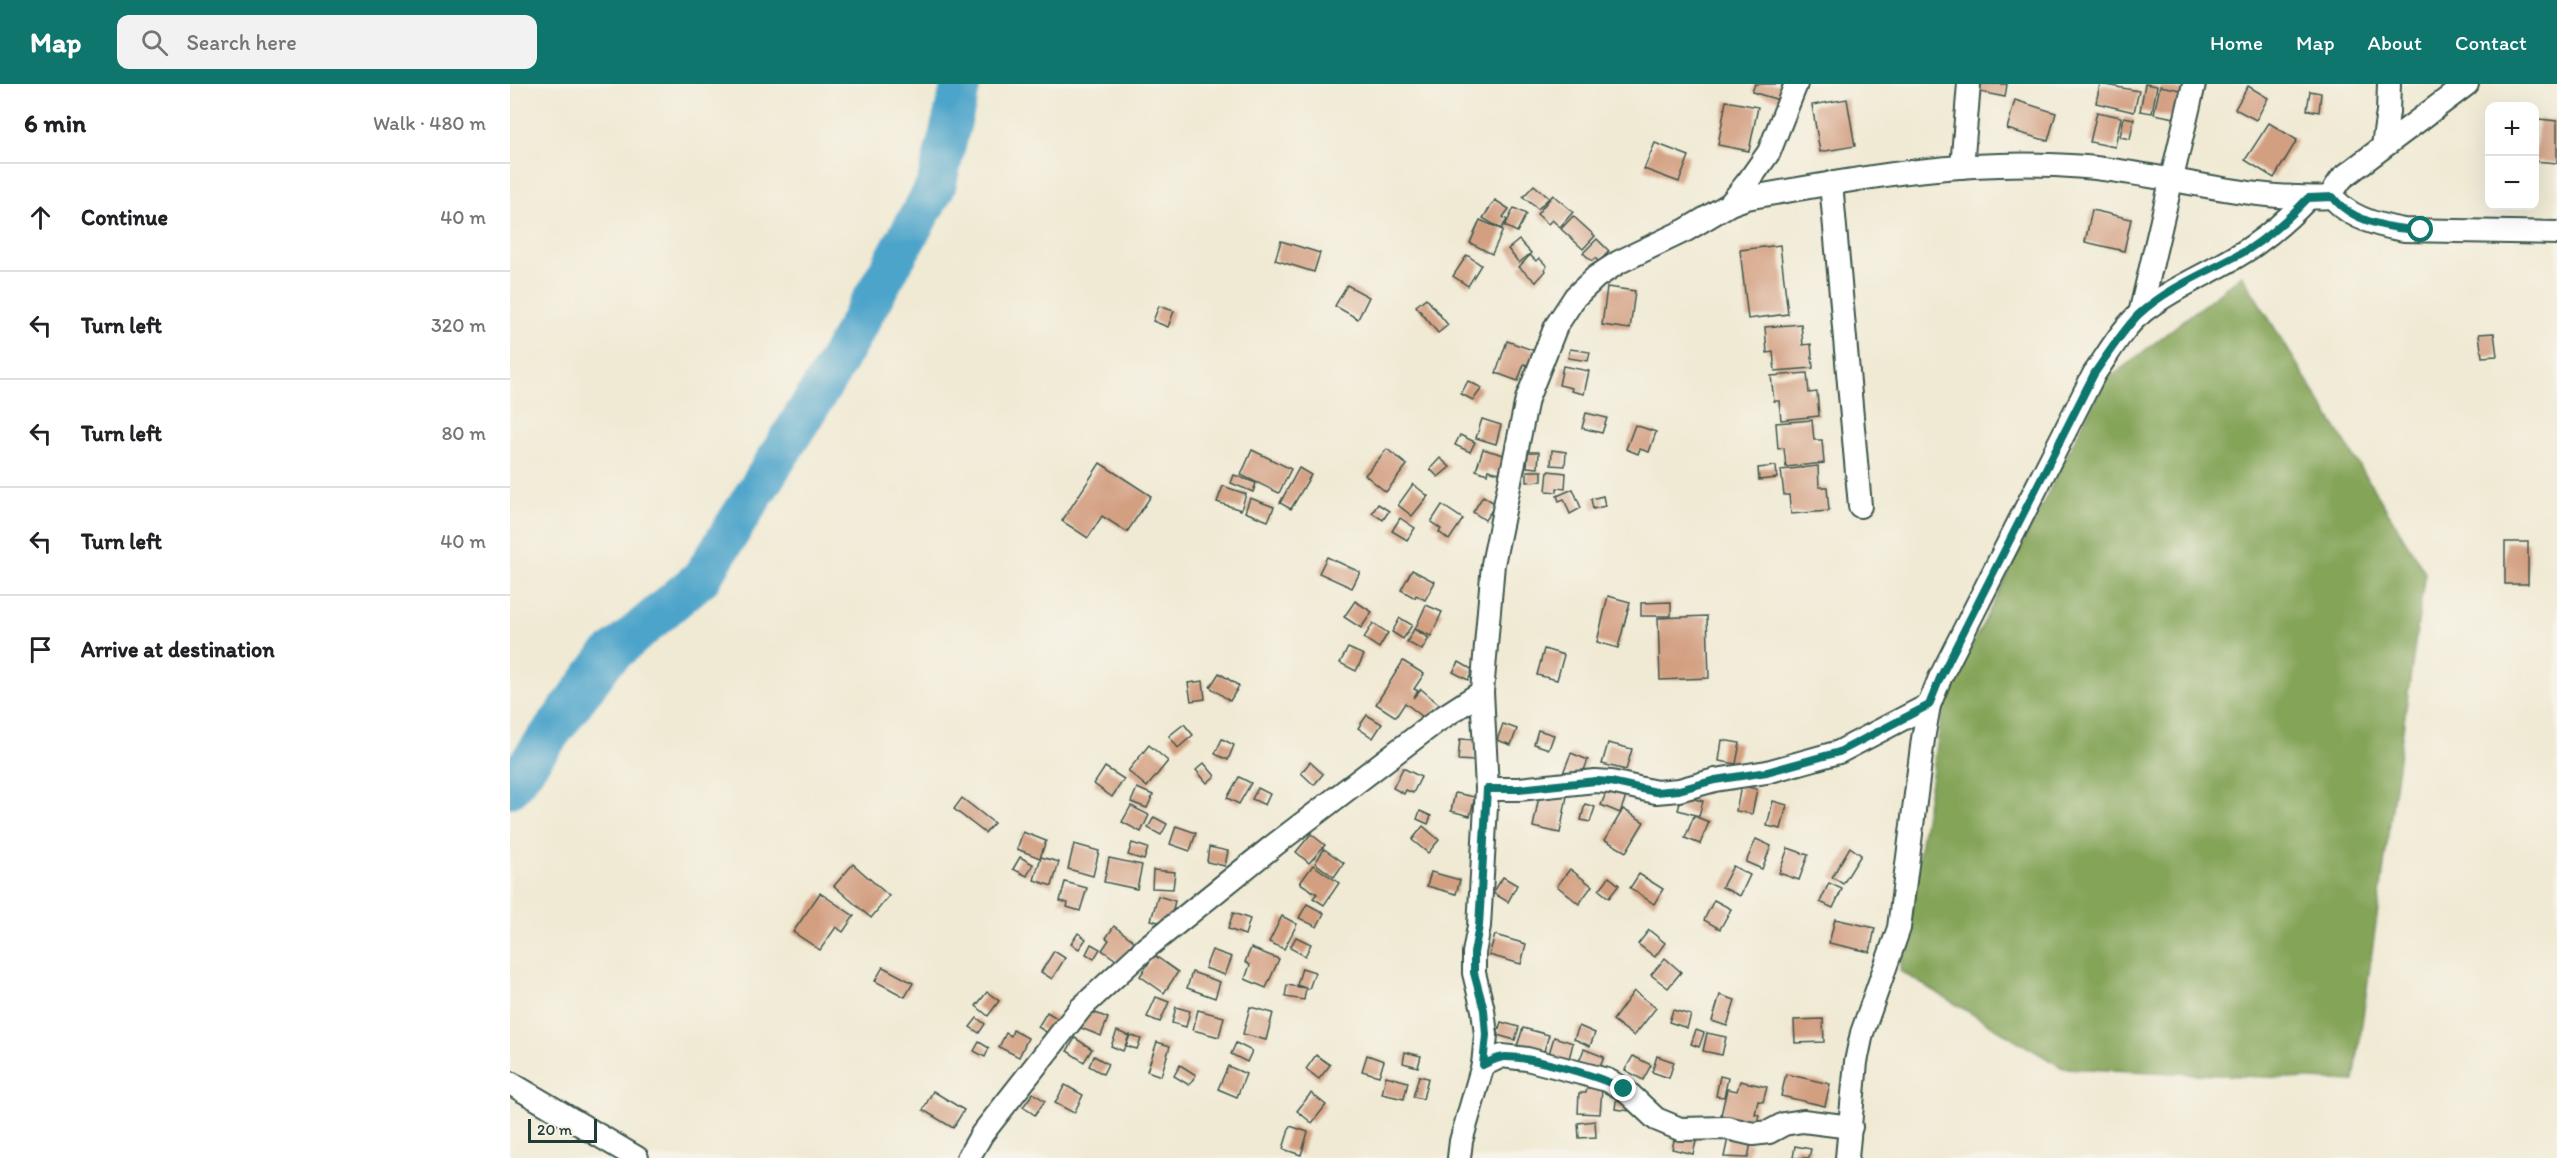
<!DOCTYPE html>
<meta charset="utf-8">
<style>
:root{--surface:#fff;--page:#f2f2f2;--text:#202124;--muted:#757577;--line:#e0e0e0;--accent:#0f766e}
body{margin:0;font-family:Itim,sans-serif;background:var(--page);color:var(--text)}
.controls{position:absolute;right:18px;top:18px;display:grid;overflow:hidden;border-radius:12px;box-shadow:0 6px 24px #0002}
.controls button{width:54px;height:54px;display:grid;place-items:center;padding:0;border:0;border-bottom:2px solid var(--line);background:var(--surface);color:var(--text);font:30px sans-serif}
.scale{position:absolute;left:18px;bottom:15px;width:69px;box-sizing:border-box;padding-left:6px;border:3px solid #1f3d34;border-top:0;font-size:16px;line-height:21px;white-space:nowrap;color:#1f3d34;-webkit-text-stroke:4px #f7f3e8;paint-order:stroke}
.stop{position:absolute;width:18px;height:18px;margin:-14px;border:4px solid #0f766e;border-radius:50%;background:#fff}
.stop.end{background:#0f766e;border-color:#fff;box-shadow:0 2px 6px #0008}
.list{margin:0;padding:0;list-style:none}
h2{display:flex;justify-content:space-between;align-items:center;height:78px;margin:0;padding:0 24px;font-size:26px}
h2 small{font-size:20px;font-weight:400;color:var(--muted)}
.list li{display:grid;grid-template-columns:39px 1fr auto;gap:18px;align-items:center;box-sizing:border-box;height:108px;padding:0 24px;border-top:2px solid var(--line)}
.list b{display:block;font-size:22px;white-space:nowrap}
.list em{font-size:20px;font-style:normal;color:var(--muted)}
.icon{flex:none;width:33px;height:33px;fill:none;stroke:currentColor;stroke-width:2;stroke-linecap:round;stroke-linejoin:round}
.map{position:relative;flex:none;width:2047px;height:1074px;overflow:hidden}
header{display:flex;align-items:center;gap:36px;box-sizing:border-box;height:84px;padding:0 30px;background:var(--accent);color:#fff}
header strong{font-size:28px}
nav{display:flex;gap:33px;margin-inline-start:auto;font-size:21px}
.search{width:420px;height:54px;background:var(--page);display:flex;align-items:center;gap:15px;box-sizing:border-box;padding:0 21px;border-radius:12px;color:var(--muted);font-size:22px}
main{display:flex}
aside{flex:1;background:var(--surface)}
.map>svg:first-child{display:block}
.forest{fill:#84a459;stroke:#527046;stroke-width:1.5}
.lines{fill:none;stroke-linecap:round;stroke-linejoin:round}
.river{stroke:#4ea4ca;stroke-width:40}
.building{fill:#d39f81}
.street-casing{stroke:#3e574c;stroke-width:26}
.street{stroke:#fff;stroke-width:22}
.route{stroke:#0f766e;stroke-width:8}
</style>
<header>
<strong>Map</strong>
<div class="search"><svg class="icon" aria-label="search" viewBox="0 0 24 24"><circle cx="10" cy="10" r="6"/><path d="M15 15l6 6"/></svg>Search here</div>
<nav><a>Home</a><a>Map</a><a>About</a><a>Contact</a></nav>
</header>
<main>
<aside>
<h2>6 min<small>Walk · 480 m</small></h2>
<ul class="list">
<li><svg class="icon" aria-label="ahead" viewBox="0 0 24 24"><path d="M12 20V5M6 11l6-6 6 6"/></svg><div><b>Continue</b></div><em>40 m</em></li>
<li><svg class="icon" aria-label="left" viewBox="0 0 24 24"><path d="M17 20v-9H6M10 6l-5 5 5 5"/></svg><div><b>Turn left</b></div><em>320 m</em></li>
<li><svg class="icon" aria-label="left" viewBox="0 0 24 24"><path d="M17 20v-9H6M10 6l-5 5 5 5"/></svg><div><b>Turn left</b></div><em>80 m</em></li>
<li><svg class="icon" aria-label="left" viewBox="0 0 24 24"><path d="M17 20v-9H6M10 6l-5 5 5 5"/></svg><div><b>Turn left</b></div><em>40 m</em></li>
<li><svg class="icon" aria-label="arrive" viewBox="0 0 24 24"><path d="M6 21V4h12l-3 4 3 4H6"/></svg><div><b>Arrive at destination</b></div></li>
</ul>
</aside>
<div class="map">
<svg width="2047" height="1074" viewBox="0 0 2047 1074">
<rect width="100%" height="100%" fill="#f7f3e8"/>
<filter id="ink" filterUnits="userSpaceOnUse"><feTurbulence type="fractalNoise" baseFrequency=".0167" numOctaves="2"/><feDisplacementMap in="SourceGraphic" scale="12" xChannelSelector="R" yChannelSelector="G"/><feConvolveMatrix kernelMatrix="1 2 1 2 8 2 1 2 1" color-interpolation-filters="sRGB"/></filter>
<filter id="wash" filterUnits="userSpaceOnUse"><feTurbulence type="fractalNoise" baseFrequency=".008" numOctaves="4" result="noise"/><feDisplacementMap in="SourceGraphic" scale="24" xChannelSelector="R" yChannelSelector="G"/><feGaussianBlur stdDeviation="1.35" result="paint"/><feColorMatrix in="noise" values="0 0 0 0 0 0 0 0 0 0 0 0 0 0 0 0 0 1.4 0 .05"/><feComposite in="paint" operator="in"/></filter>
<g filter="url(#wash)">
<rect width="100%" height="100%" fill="#f0ead4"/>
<polygon class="forest" points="1732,191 1915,488 1844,997 1553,984 1390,887 1434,618 1593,299"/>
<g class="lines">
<polyline class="river" points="0,704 96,575 192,493 320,290 426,102 451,0"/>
</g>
<g id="blocks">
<g class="building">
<polygon points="1245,0 1274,0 1269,16 1242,8"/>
<polygon points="1471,0 1497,0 1495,13 1470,8"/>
<polygon points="1590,0 1629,7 1624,28 1586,19"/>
<polygon points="1635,0 1647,2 1642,29 1630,27"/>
<polygon points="1650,2 1676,7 1670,35 1644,30"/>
<polygon points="1738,2 1758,14 1746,36 1725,25"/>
<polygon points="1800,7 1811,9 1809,28 1797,26"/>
<polygon points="1337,15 1345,62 1310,68 1302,21"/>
<polygon points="1505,16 1546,29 1538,57 1497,45"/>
<polygon points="1216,17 1248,23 1239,67 1208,61"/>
<polygon points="1587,28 1611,33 1605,63 1580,58"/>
<polygon points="1614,33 1624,35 1620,55 1610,53"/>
<polygon points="2029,35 2047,37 2047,79 2024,77"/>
<polygon points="1759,39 1787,56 1764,94 1735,76"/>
<polygon points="1145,59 1179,72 1169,98 1134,85"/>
<polygon points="1024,101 1039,114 1028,125 1013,113"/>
<polygon points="1043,111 1063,128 1050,143 1042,136 1038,140 1027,130"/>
<polygon points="985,116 999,125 993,133 997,136 991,145 973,134"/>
<polygon points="1004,124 1016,130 1007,148 995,142"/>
<polygon points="1582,126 1621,135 1614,167 1575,158"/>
<polygon points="1063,132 1085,152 1073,165 1051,145"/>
<polygon points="970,136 993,146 982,170 960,159"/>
<polygon points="1087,155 1099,167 1089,178 1085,174 1082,177 1073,169"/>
<polygon points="1009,156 1021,169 1009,179 998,165"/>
<polygon points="771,157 810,169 804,188 765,176"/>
<polygon points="1270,161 1278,230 1238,235 1230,166"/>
<polygon points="957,171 971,181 958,202 943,192"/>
<polygon points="1020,171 1026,177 1029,174 1037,182 1035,185 1036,187 1026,198 1009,183"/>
<polygon points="837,201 859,213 848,235 825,222"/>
<polygon points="1097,203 1125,207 1120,245 1092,241"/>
<polygon points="916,214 938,241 928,249 906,222"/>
<polygon points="649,222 664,227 658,243 643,237"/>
<polygon points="1291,240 1293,261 1301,260 1303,284 1265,287 1263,268 1257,269 1255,243"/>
<polygon points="1984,249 1987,272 1972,273 1969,250"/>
<polygon points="997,257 1025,267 1020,282 1014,280 1008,297 986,289"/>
<polygon points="1060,265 1080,268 1078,277 1058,274"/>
<polygon points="1053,282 1079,287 1074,310 1061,307 1062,304 1049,301"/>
<polygon points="1297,289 1299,309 1307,308 1309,332 1271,336 1269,317 1264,317 1261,292"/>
<polygon points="958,297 972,304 963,316 951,310"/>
<polygon points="1076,329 1097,334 1092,349 1072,344"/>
<polygon points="972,335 991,341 986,360 966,354"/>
<polygon points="1302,336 1304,356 1312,356 1314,379 1276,383 1274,364 1268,365 1266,339"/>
<polygon points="1125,341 1146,348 1139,368 1130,365 1128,370 1116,365"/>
<polygon points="950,351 965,358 960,368 945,361"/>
<polygon points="877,365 897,381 876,408 855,391"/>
<polygon points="973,365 994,371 989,389 978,386 977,390 966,386"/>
<polygon points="742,366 781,385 769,409 731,391"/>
<polygon points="1042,366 1056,368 1055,382 1041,381"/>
<polygon points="1018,368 1029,368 1028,384 1017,383"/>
<polygon points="930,374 940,383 928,393 920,385"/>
<polygon points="590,379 641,412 617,448 592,432 578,454 552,437"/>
<polygon points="1266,382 1267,394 1249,396 1248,384"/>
<polygon points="1308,382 1309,403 1317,403 1319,427 1281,430 1279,411 1274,411 1271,386"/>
<polygon points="789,384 801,391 781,425 770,419"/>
<polygon points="1017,387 1032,387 1032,397 1017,398"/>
<polygon points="1038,387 1056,389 1055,405 1047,404 1047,408 1036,407"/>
<polygon points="724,391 746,399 743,408 721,399"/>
<polygon points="903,400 918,412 902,432 888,421"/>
<polygon points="713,402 736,410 731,426 707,418"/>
<polygon points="1063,405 1071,424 1060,430 1054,415 1049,417 1047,412"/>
<polygon points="973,412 986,420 975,436 963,428"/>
<polygon points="1093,412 1095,422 1083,425 1081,415"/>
<polygon points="740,414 764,423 758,437 735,428"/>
<polygon points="868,420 879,427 873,436 862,429"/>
<polygon points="932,421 953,435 939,456 929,448 931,445 921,438"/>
<polygon points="890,434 905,444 897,456 882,447"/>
<rect x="1995" y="458" width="23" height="42"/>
<polygon points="817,473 850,488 842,504 809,489"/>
<polygon points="902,486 925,498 915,516 906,511 905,514 891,506"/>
<polygon points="1098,512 1120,518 1108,564 1087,558"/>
<polygon points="845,517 862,528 851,544 834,533"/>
<polygon points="1161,518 1161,532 1131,532 1131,519"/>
<polygon points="916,521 932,528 921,552 905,545"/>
<polygon points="1197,532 1199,594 1150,596 1148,534"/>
<polygon points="890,534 902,541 893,555 882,548"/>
<polygon points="863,539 878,549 869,564 854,554"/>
<polygon points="904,545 919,554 912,566 897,558"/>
<polygon points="838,564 854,571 846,587 830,579"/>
<polygon points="1034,565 1054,571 1047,596 1027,591"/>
<polygon points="893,577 914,590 904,605 908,607 903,614 911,605 930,621 917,636 895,619 886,633 866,620"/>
<polygon points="949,578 963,586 958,596 943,588"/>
<polygon points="709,589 729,602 720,617 700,603"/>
<polygon points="693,597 695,615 681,617 678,599"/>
<polygon points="857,631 872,640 863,654 848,644"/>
<polygon points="674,640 683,651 668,664 659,652"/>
<polygon points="993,640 1007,645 1001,661 987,656"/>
<polygon points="1028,646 1044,651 1039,665 1024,660"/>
<polygon points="712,655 724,661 718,676 705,670"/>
<polygon points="950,655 966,656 964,677 948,676"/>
<polygon points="1212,656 1230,659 1226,680 1209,677"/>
<polygon points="1098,659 1122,665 1116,686 1092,680"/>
<polygon points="639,661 658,677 637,703 618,687"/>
<polygon points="1061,669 1078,676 1070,696 1053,689"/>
<polygon points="800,678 813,690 804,701 791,689"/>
<polygon points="694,679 705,692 697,699 686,686"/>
<polygon points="595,683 614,695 602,713 584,700"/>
<polygon points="893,684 911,693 903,709 896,706 894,710 883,704"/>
<polygon points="729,693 741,699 729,720 717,714"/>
<polygon points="1231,702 1247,705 1242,730 1226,727"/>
<polygon points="627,704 643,711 637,724 621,718"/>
<polygon points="748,704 760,710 755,721 742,715"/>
<polygon points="1098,704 1116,712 1110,729 1091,721"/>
<polygon points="1030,707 1057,712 1050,749 1023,743"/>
<polygon points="945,709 965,713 960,732 941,727"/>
<polygon points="1172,712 1193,717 1189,732 1168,726"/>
<polygon points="452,714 484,739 475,749 444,725"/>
<polygon points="1263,717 1277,721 1271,745 1257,742"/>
<polygon points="1075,720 1085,723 1080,738 1071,736"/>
<polygon points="621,722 639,731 631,748 612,738"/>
<polygon points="1113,725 1134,738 1116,768 1095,756"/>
<polygon points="910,727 921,732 918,740 907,735"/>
<polygon points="1184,732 1199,738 1190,760 1175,754"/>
<polygon points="644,733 657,740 651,751 638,744"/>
<polygon points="666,742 686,749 680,767 660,760"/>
<polygon points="913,742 929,756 918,769 902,756"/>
<polygon points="513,748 536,757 530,774 507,765"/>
<polygon points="801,750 815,761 799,779 786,768"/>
<polygon points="1246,755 1261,762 1252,785 1236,778"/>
<polygon points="622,759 638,764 634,776 618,771"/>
<polygon points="564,760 589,767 583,792 558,785"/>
<polygon points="699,763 718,767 715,782 697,778"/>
<polygon points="1340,763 1351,771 1333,800 1322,793"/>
<polygon points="1278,764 1298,771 1289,796 1269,789"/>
<polygon points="814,765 834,779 824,793 805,779"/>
<polygon points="510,773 523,780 517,792 503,785"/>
<polygon points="531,773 549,778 542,802 524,796"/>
<polygon points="599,774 632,781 627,805 594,798"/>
<polygon points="343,780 379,812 361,834 324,802"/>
<polygon points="803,781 829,799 814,821 803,814 807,810 790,799"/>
<polygon points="1223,782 1240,791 1230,812 1212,803"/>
<polygon points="1060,785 1082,802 1069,820 1047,802"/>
<polygon points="643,786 665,788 663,805 642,804"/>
<polygon points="921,788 950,796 946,810 917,802"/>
<polygon points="1129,790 1153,805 1144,820 1120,804"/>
<polygon points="993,793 1007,801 998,818 983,809"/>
<polygon points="1099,793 1109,801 1099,814 1089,806"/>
<polygon points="555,798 577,804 570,827 557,823 558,819 550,817"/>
<polygon points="1319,799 1332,805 1323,824 1310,818"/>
<polygon points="310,809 344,832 333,848 326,843 310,866 283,848"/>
<polygon points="648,812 665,817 659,841 641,836"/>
<polygon points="1204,816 1221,825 1210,845 1194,836"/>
<polygon points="797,820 814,829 807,843 789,834"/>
<polygon points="723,829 740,835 735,851 718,845"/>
<polygon points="772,832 787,840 774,865 759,858"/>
<polygon points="1325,835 1365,844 1360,868 1319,859"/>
<polygon points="604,842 624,857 609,878 592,866 599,856 596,854"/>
<polygon points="1139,846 1155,859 1145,873 1128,860"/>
<polygon points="568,849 576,855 569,865 561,860"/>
<polygon points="985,851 1016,860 1011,880 979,871"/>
<polygon points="786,853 801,860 795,872 780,864"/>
<polygon points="581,860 590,865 584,875 576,870"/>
<polygon points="741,864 769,875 756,904 735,895 740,881 735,878"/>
<polygon points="702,866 722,873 715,891 695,884"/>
<polygon points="544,867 555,874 542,895 531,888"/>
<polygon points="644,871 668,888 654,909 630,892"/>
<polygon points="1155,874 1171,888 1158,904 1141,891"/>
<polygon points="373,883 403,899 395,913 365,897"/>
<polygon points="792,884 805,888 799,905 796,904 794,916 775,913 777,901 795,904 787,901"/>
<polygon points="682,888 710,898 705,914 677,904"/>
<polygon points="1124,907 1146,924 1124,952 1103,936"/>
<polygon points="477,908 489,917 478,932 466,922"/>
<polygon points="1210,911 1225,916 1217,942 1202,937"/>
<polygon points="646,913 659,918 650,938 637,933"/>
<polygon points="666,923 680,927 676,943 662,939"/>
<polygon points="740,923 763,929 756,956 733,950"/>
<polygon points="578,926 598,934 591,952 571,944"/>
<polygon points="688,926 714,933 709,953 683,946"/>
<polygon points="1163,926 1181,931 1177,944 1159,938"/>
<polygon points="537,928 550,936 541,951 528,943"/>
<polygon points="467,934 475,940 469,949 460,943"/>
<polygon points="1313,935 1314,958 1285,959 1284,936"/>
<polygon points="991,938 1009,943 1005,956 987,951"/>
<polygon points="1069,942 1085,949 1080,962 1064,955"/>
<polygon points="1013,944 1039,951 1033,970 1007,962"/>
<polygon points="503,946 518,954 509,973 489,963 496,949 501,952"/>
<polygon points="1186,946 1194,949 1189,963 1181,960"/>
<polygon points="607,947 619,952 613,967 601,962"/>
<polygon points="1197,949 1216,953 1212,971 1193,967"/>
<polygon points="620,951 631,955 627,965 616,962"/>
<polygon points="1044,953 1063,959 1058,979 1038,973"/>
<polygon points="565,954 582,965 574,978 557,967"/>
<polygon points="469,958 479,964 475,973 464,967"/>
<polygon points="647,958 660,962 651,992 637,987"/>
<polygon points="726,959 742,967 737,978 721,970"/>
<polygon points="1074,965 1094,973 1088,988 1068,980"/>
<polygon points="895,968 911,972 908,983 893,979"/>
<polygon points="806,971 820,981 809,995 796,985"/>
<polygon points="857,971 874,977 869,992 852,987"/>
<polygon points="584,972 598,980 593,990 579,982"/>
<polygon points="1123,972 1141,981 1133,996 1115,986"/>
<polygon points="1147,972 1164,978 1159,994 1142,988"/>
<polygon points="670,981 686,991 679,1001 664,992"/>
<polygon points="718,982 736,990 727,1013 708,1005"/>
<polygon points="1276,990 1320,1000 1315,1022 1271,1012"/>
<polygon points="876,992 898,998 894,1015 872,1010"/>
<polygon points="909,992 918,994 913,1015 903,1013"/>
<polygon points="1210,992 1218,994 1214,1013 1206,1012"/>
<polygon points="1230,997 1257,1003 1253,1018 1248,1017 1245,1030 1249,1031 1246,1042 1221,1036 1221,1033 1211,1031 1217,1005 1227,1007"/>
<polygon points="555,1001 573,1011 564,1029 545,1019"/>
<polygon points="1077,1004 1092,1005 1090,1030 1068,1029 1069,1009 1076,1009"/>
<polygon points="423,1007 454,1026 443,1044 413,1026"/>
<polygon points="523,1009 535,1017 525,1031 513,1023"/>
<polygon points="801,1009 816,1021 802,1039 787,1027"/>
<polygon points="1107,1010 1122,1012 1120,1027 1105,1025"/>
<polygon points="1085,1037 1086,1053 1069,1054 1068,1039"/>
<polygon points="780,1042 798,1048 791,1071 773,1065"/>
<polygon points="1166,1048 1187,1053 1183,1070 1162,1065"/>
<polygon points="1218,1054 1241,1059 1238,1074 1214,1073"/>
<polygon points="1285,1062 1301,1065 1299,1074 1283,1074"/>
</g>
</g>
</g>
<g filter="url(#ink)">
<use href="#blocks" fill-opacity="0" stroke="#3e574c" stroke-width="1.5"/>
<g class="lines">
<defs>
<g id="street">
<path d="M 1957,0 L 1832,94 L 1825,104 L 1823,113 C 1838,134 1870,142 1894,146 L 2047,149"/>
<polyline points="1873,62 1878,28 1879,0"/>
<polyline points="1452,83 1459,0"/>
<polyline points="1321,99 1350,422"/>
<polyline points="1220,120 1240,95 1259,68 1286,0"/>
<polyline points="1630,230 1684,0"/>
<polyline points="977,705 1009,705 1085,697 1101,698 1146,708 1169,706 1205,696 1257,688 1329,668 1419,621"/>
<polyline points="973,981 992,972 1017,975 1097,996 1114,1005 1146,1035 1170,1045 1217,1044 1243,1050 1259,1048 1274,1040 1293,1037 1341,1043"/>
<polyline points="0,999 127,1074"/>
<polyline points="458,1074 472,1050 571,924 636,864 763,762 927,637 972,608"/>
<path d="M 949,1074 L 951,1057 L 973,981 L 976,951 L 973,926 L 964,889 L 964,869 L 969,842 L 977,705 L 972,608 L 983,480 L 1017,315 L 1046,242 L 1065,213 L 1086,193 L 1109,178 L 1176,146 L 1220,120 L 1237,114 C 1348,94 1461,73 1575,83 C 1658,90 1739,118 1823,113"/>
<path d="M 1337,1074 L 1346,978 L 1352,949 L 1389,844 L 1413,655 L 1419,621 L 1430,594 L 1584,290 C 1599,269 1612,244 1632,228 C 1666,201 1707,187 1743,162 C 1763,148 1781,132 1798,114"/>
</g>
</defs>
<use href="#street" class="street-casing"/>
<use href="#street" class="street"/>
</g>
</g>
<g class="lines" filter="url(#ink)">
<path class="route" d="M 1114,1005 C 1088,992 1024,973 995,973 C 988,973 979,978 973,981 L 976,951 L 974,926 L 964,889 L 964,869 L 969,842 L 977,705 L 1009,705 L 1086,697 L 1101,698 L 1146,708 L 1169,706 L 1205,696 L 1257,688 L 1329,668 L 1419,621 L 1430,594 L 1584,290 C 1598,270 1611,249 1628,231 C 1659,202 1703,186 1739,165 C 1761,151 1780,133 1798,114 L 1823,113 C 1841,138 1882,145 1911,146"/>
</g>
</svg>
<div class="controls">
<button>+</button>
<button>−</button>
</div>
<div class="scale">20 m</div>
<div class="stop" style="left:1911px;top:146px"></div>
<div class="stop end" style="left:1114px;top:1005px"></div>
</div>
</main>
